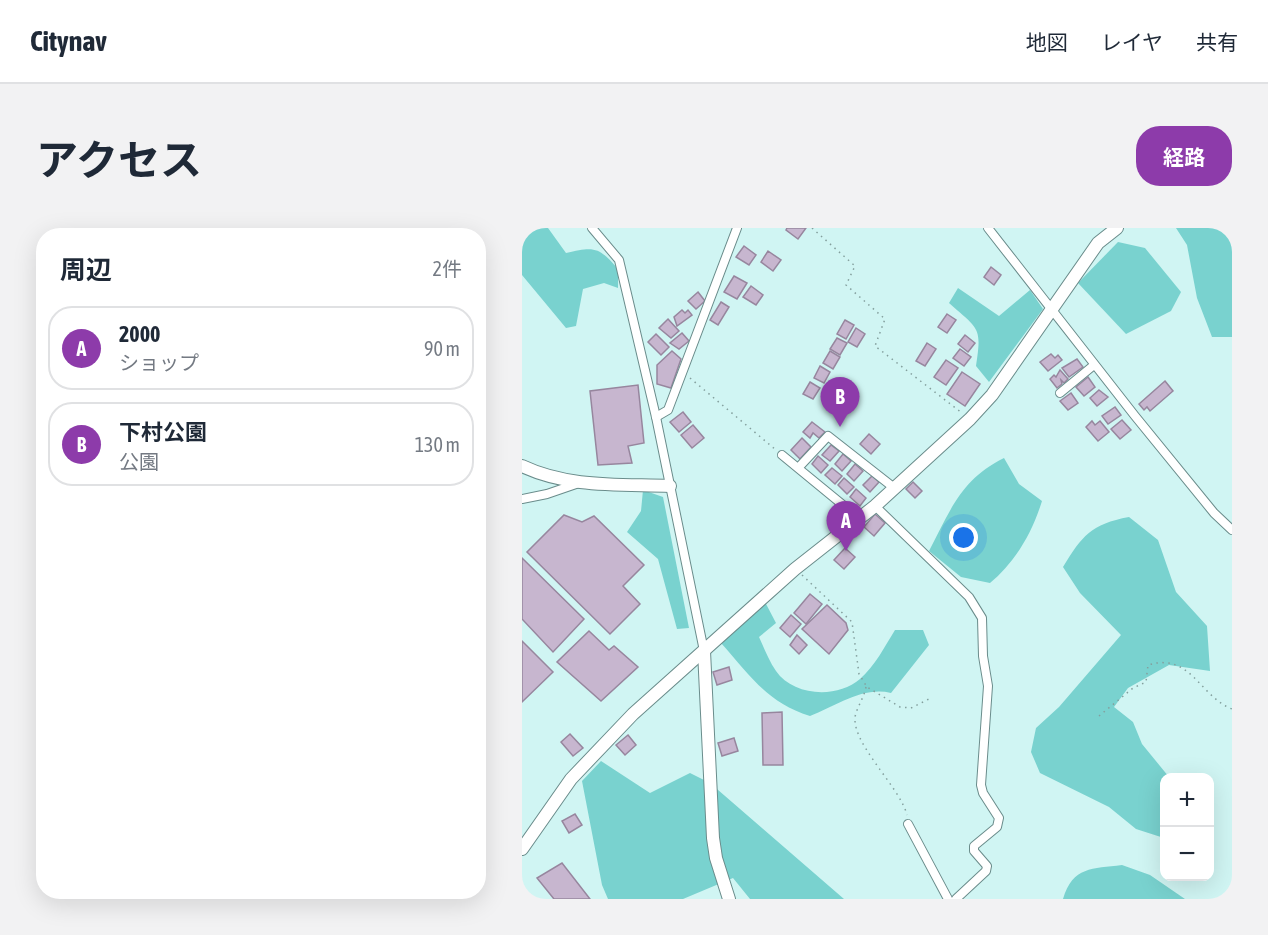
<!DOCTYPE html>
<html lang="ja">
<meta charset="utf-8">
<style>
:root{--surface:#fff;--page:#f2f2f3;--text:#1f2937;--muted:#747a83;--line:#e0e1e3;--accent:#8d3baa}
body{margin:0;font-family:"Asap Condensed","Noto Sans JP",sans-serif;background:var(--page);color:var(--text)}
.controls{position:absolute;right:18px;bottom:18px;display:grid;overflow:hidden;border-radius:12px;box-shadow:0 6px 24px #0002}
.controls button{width:54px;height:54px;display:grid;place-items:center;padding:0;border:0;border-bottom:2px solid var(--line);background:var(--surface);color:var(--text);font:30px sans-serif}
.you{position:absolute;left:442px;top:310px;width:21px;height:21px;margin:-15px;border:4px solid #fff;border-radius:50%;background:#1a73e8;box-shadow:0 0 0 9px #1a73e833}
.badge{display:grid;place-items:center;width:39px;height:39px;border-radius:50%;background:var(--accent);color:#fff;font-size:20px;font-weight:700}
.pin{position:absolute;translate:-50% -50px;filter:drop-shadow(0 2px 3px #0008)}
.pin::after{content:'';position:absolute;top:32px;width:21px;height:18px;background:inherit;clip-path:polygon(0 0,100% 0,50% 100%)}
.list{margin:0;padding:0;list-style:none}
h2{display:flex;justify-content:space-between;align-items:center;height:78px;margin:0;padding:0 24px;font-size:26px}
h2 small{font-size:20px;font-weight:400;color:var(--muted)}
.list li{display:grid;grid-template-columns:39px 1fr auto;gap:18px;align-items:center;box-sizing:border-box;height:84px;margin:0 12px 12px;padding:0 12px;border:2px solid var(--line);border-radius:24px}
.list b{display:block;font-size:22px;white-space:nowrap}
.list p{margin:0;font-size:20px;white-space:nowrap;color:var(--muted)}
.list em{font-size:20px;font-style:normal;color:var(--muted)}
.map{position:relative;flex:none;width:710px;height:671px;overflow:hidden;border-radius:24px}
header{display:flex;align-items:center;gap:36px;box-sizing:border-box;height:84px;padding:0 30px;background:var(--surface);border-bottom:2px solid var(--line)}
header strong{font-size:28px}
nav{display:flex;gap:33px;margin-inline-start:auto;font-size:21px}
.intro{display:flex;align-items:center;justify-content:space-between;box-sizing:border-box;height:144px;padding:0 36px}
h1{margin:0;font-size:42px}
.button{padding:15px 27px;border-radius:24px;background:var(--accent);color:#fff;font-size:21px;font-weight:700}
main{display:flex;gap:36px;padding:0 36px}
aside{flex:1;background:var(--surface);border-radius:24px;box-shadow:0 6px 24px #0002}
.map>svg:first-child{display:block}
.green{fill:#79d2cf}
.building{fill:#c7b6cf;stroke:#97869e;stroke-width:1.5}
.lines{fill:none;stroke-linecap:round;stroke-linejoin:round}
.street-casing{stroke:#6a8c8b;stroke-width:10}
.secondary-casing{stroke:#6a8c8b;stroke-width:14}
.path{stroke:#839f9d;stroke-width:1.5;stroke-dasharray:1.5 4.5;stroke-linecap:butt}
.street{stroke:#fff;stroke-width:8}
.secondary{stroke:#fff;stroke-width:12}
</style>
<header>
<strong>Citynav</strong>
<nav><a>地図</a><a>レイヤ</a><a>共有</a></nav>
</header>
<div class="intro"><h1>アクセス</h1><a class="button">経路</a></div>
<main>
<aside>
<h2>周辺<small>2件</small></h2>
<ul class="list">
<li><span class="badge">A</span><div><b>2000</b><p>ショップ</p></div><em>90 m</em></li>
<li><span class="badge">B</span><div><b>下村公園</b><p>公園</p></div><em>130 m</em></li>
</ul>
</aside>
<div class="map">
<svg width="710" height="671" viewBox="0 0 710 671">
<rect width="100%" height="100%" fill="#d0f5f3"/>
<g class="green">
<path d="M 0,0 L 26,0 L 44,25 C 73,18 77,19 96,41 L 96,60 L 82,55 L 61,61 L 54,98 L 44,100 L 0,47 Z"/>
<polygon points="654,0 710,0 710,109 690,109 675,70 665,17"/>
<polygon points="596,14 623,20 659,64 649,83 604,106 556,55"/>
<path d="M 436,60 L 477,88 L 508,62 L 521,81 L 467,154 L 454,138 C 460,98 457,102 427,75 Z"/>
<path d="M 482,230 L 497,256 L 520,273 C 510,305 494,333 468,355 L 439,349 L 407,323 C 428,283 439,251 482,230 Z"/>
<polygon points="121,262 141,269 167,400 155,401 136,331 105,304 119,283"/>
<path d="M 607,289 L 636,312 L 654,364 L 685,398 L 688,443 L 647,437 L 606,460 L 592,479 L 611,494 L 620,516 L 647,549 L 642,550 L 642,610 L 614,601 L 587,579 L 518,545 L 509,524 L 514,500 L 537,479 L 599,407 L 558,365 L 541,339 C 560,308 569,296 607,289 Z"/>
<path d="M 243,374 L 254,395 L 237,409 C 242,420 247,433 254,443 C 271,468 315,471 338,451 C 353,438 363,418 373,402 L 401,402 L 407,417 L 369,465 C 341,458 314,478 288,488 C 244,474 228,447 199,415 Z"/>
<polygon points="79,533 128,565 168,545 188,555 322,671 228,671 211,650 161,671 86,671 80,657 60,553"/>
<path d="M 600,637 L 628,647 L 663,671 L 541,671 C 551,638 570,641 600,637 Z"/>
</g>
<g class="building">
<polygon points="265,0 284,0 276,11 264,2"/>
<polygon points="222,18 234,27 227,37 214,29"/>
<polygon points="246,23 259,32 251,43 239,34"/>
<polygon points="469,39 479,47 472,57 462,49"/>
<polygon points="212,48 225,55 215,71 202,64"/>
<polygon points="229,58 241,67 234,77 221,69"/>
<polygon points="176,64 183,73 174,81 166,73"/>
<polygon points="199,74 207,79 196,97 188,92"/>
<polygon points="160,82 163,85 166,82 170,87 155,98 152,89"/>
<polygon points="425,86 434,92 425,105 416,99"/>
<polygon points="146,91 157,103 149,110 137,100"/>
<polygon points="323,92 332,97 324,111 315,106"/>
<polygon points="334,100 343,106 335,119 326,114"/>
<polygon points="160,105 167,113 157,121 148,115"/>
<polygon points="134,106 147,119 139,127 126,114"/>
<polygon points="443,107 453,115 446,124 436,116"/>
<polygon points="315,110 325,115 318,127 308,121"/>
<polygon points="405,115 414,121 403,138 394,133"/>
<polygon points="438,121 449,129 442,138 431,130"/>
<polygon points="150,123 159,131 149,160 135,156 135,137"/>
<polygon points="308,123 318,129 311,141 301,135"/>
<polygon points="529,126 533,130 536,127 540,132 526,143 518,134"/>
<polygon points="555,131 561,139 547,149 540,140"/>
<polygon points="424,132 436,140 424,157 412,149"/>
<polygon points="298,138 308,144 302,155 292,150"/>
<polygon points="538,142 546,151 542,155 539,152 540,156 535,160 528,151 532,147 534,149"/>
<polygon points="440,144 458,156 443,178 425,166"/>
<polygon points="566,149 573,159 562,168 554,159"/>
<polygon points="643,153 651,163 628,183 625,179 622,182 617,176"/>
<polygon points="288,154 298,160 291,171 281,166"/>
<polygon points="116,157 122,215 106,218 110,235 76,237 68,163"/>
<polygon points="577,162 586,169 575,178 568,170"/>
<polygon points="549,165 556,175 546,182 538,173"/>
<polygon points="593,179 599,187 586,196 580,188"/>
<polygon points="161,184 169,194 157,204 148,194"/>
<polygon points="600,192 609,202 598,211 589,201"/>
<polygon points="570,193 573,197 578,193 587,204 576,213 564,199"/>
<polygon points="290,194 303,204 297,210 291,205 288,210 281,204"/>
<polygon points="171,197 182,210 170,220 159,207"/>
<polygon points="347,206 358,216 349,226 338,216"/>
<polygon points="280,210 289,219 278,231 269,222"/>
<polygon points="309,217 317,223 308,233 300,227"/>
<polygon points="321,226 329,233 320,243 313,236"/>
<polygon points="296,228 306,237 299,245 290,236"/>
<polygon points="333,236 341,243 332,253 325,246"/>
<polygon points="310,240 320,248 313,256 303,247"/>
<polygon points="350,248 357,254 348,264 341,257"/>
<polygon points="322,250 332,259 325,266 316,257"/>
<polygon points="391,254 400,263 393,270 384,261"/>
<polygon points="334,261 344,270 338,278 328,269"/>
<polygon points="353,286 363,295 352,308 342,299"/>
<polygon points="42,287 60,294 72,288 122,337 101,358 118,376 88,406 5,324"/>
<polygon points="323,320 333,329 322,341 312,332"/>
<polygon points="0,330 62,391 31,424 0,391"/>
<polygon points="288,366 300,376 284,396 272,385"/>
<polygon points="305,377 324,395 326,402 307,426 280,401"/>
<polygon points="269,387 279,396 268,409 258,400"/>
<polygon points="67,403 87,422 92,418 116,439 79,473 35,434"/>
<polygon points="275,407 285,417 277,426 268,417"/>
<polygon points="0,413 31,444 0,474"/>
<polygon points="207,439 210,452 195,457 191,444"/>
<polygon points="260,484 261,537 241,537 240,485"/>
<polygon points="48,506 61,520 51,528 39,514"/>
<polygon points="106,507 114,517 103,527 94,517"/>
<polygon points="212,510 216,523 200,528 196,515"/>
<polygon points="53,586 60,597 47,605 40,593"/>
<polygon points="40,635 68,671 32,671 15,650"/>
</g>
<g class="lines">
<defs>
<g id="street">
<polyline points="70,0 97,32 134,189 182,423"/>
<polyline points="466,0 613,188 692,285 710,302"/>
<polyline points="538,165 572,137"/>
<polyline points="134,189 146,182 215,0"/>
<polyline points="260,227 338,291"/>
<polyline points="277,239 306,208 371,259"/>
<polyline points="0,271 25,266 57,255"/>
<polyline points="353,278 447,369 460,390 461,428 466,458 459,557 461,565 477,590 475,599 452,618 452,623 465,638 464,643 434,671"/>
<polyline points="386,596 426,671"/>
</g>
<g id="secondary">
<path d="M 0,238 C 46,260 98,256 148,258"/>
<polyline points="182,423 191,610 194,630 207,671"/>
<polyline points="0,621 49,551 111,486 273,341 353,278 448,191 470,167 576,15 595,0"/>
</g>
</defs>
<use href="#street" class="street-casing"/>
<use href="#secondary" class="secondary-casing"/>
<g class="path">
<polyline points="290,0 333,38 324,57 363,91 353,118 440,185"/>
<polyline points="168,150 254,222"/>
<polyline points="280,347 330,394 337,446 345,459 378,479 389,480 409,470"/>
<path d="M 344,459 C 342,469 337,476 334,485 C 325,512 378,558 385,587"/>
<path d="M 577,488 L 611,460 L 624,454 L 626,437 C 669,424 677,468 710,481"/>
</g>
<use href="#street" class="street"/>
<use href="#secondary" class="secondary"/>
</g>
</svg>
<div class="controls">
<button>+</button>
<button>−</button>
</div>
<div class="you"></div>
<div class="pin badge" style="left:324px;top:323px">A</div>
<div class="pin badge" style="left:318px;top:199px">B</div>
</div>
</main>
